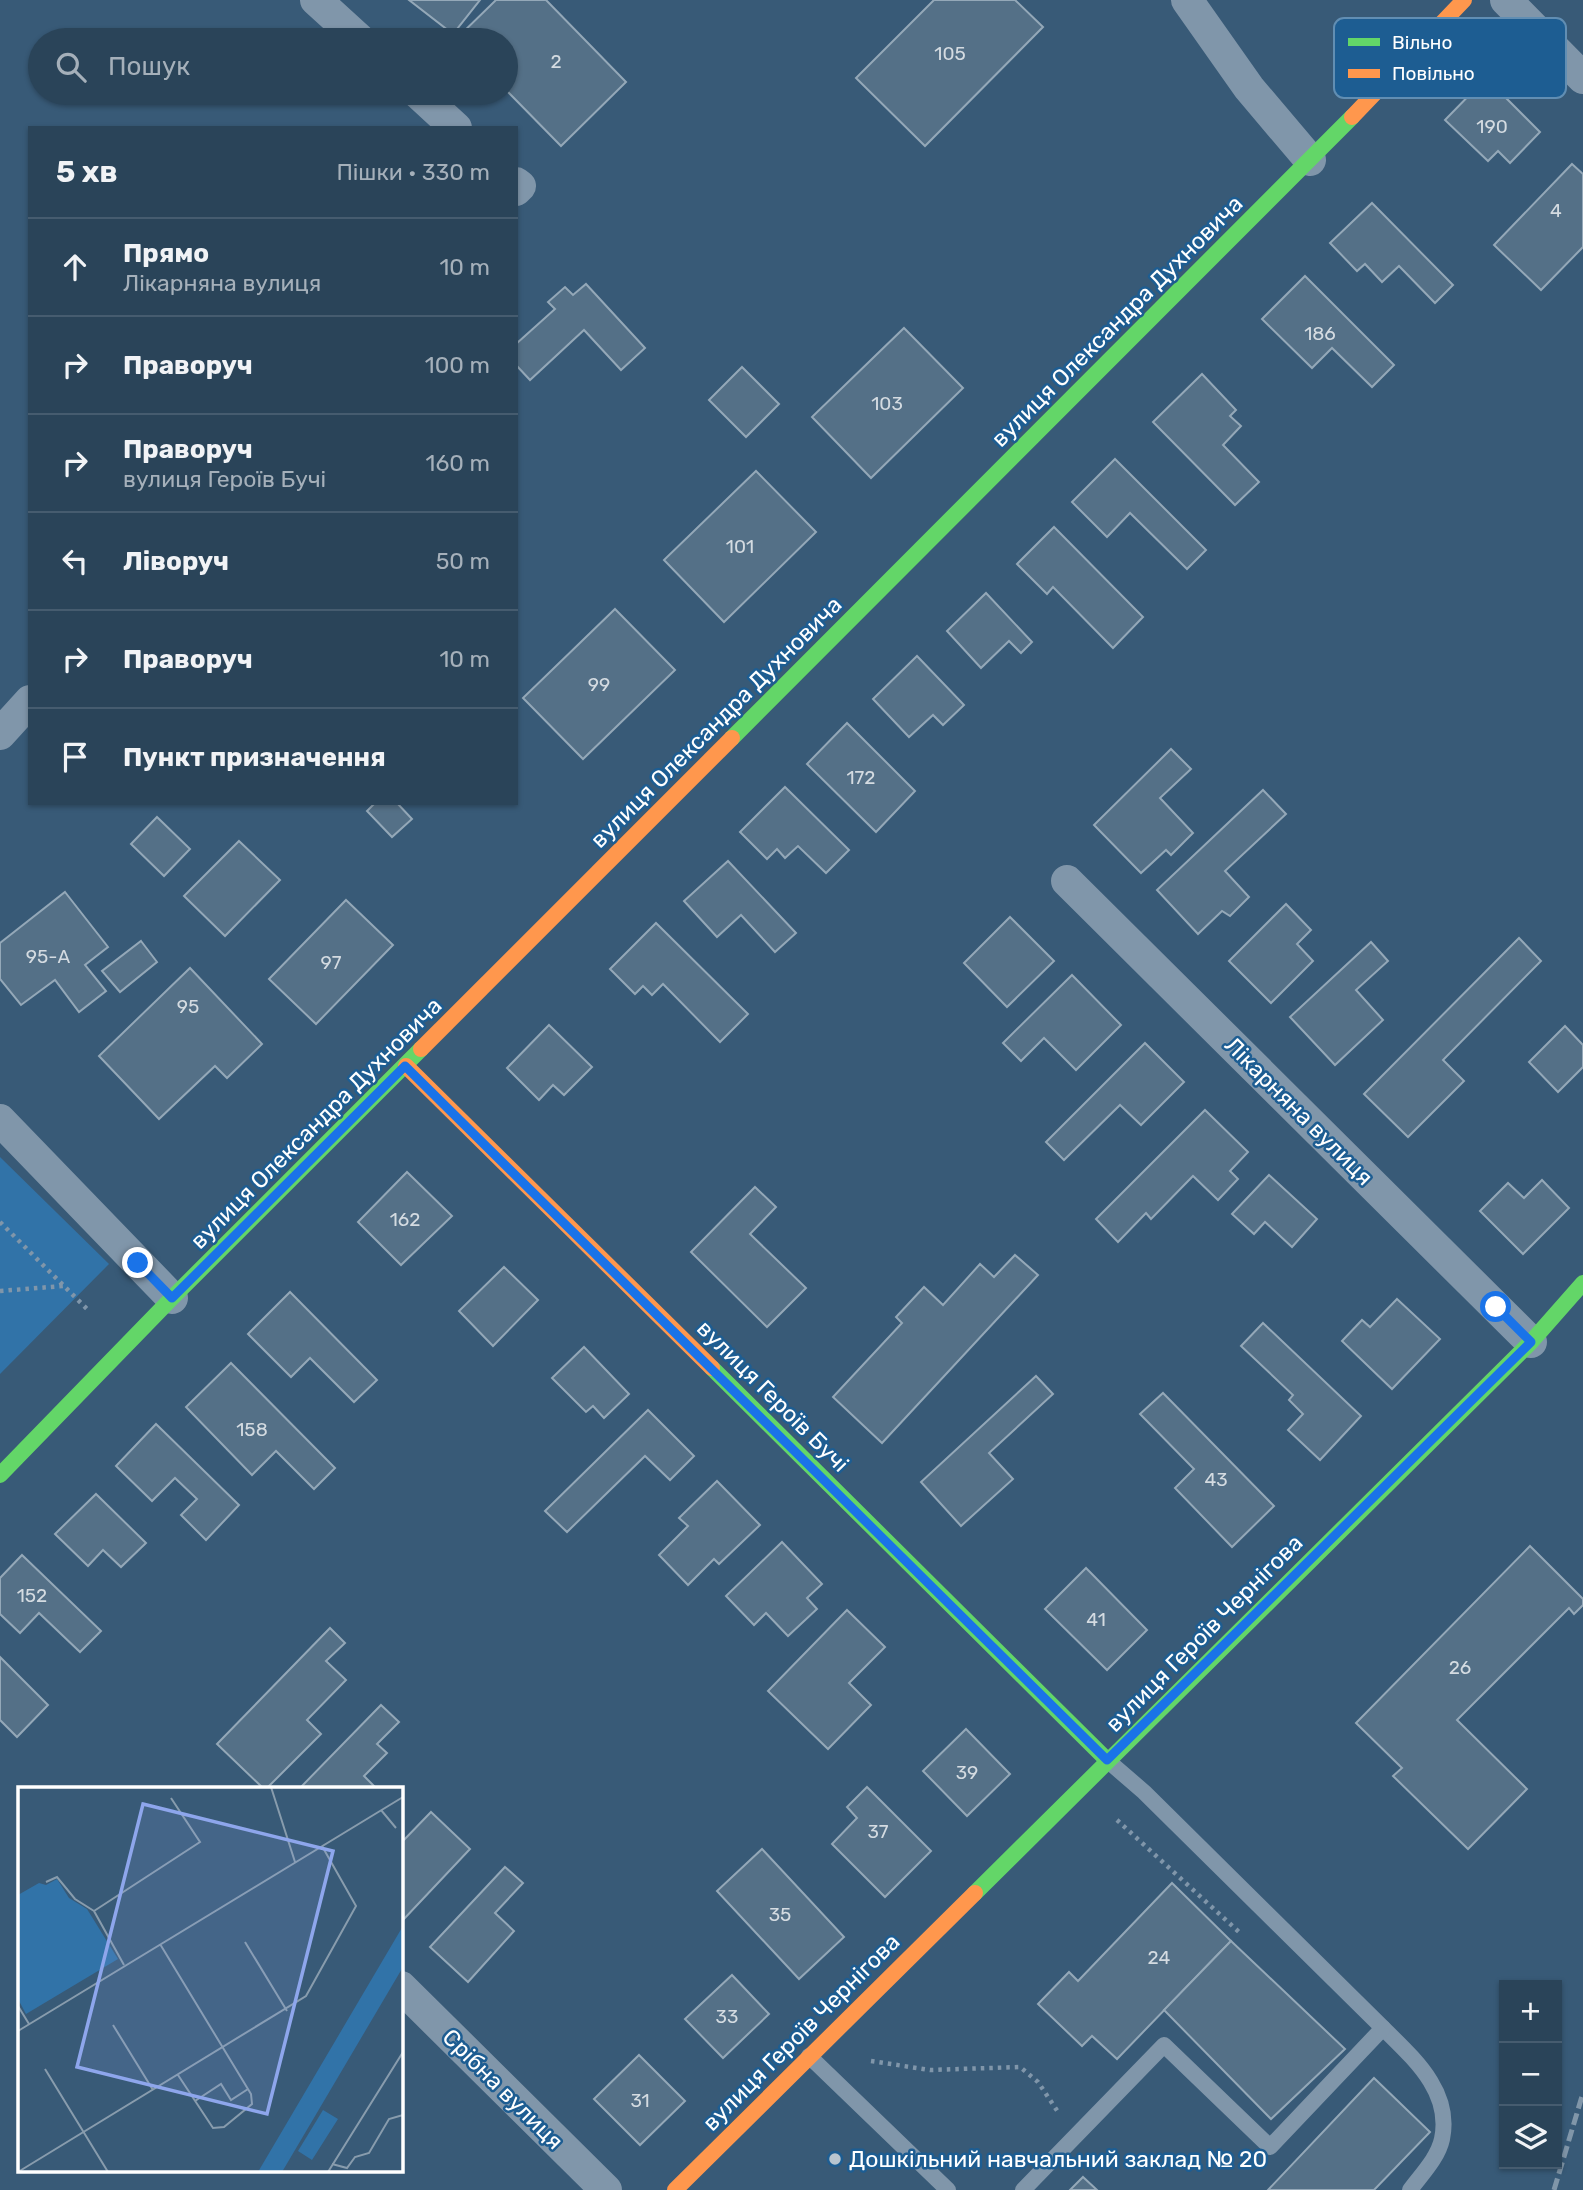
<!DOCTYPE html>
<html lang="uk">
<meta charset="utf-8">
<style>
:root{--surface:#2a4459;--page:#324b5f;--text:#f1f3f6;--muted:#a5b0ba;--line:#465c6f}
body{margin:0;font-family:Rubik,sans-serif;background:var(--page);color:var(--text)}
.controls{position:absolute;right:21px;bottom:21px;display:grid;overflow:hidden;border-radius:0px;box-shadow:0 2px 5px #0004}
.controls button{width:63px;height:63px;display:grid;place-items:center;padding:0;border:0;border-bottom:2px solid var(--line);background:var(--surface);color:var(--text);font:35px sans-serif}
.stop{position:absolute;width:21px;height:21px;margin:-16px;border:5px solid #1a73e8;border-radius:50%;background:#fff}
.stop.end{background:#1a73e8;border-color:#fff;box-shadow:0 2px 7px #0008}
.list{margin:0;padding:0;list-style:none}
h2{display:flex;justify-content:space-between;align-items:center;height:91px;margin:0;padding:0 28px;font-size:30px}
h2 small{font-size:23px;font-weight:400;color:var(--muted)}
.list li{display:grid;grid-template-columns:46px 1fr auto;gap:21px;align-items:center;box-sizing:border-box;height:98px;padding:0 28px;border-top:2px solid var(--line)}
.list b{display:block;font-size:26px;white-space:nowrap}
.list p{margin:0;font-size:23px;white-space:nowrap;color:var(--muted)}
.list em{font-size:23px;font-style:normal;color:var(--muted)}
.icon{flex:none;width:38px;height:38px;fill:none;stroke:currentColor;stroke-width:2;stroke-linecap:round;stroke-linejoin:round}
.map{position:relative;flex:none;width:1583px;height:2190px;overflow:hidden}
.search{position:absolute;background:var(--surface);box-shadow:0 2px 5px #0004;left:28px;top:28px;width:490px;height:77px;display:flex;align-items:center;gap:18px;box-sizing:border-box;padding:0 24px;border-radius:38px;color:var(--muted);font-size:26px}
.panel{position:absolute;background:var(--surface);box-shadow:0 2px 5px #0004;left:28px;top:126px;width:490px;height:679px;border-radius:0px}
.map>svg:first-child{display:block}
.green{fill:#3173a8}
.building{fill:#547087;stroke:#94a8b8;stroke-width:2}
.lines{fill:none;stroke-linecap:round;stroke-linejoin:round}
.path{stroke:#8096aa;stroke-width:4.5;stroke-dasharray:3.5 5;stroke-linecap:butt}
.lane{stroke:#8096aa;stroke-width:16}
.street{stroke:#8096aa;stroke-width:32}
.fast{stroke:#63d668;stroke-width:16}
.slow{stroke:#ff974d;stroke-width:16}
.rail{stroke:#8096a9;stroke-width:5;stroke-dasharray:12 5;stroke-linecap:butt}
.route{stroke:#1a73e8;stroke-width:9}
.poi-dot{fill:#b9c5cf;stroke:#1d5d92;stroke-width:2.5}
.labels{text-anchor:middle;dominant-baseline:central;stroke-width:5;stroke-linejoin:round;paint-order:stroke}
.number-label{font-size:19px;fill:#d4dbe1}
.street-label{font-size:23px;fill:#fff;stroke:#1d5d92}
.poi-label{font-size:23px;fill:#fff;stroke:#1d5d92;text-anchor:start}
.inset-road{fill:none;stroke:#889cad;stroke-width:2}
.view{fill:#8ea6ec;fill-opacity:0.15;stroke:#8ea6ec;stroke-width:3.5}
.inset-edge{fill:none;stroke:#fff;stroke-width:3.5}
.key{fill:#1d5d92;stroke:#618eb3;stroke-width:2}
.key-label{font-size:19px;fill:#fff}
</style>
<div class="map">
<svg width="1583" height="2190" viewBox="0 0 1583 2190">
<rect width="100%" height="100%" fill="#385a77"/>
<polygon class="green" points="0,1157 109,1264 0,1374"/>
<g class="building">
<polygon points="409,0 480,0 453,34"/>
<polygon points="496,0 546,0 626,82 561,146 506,90 506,40 456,39"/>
<polygon points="934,0 1015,0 1043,27 925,146 856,78"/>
<polygon points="1486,78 1540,132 1510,163 1498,151 1488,161 1445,120"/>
<polygon points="1572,164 1583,174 1583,247 1541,290 1494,245"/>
<polygon points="1372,203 1453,285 1435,303 1399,266 1382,282 1365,264 1357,271 1330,243"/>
<polygon points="1305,276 1394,365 1372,387 1332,348 1312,368 1262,319"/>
<polygon points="586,284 645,348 621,370 584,330 530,380 516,365 516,344 555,309 548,302 565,287 573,295"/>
<polygon points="904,328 963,388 871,478 812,417"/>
<polygon points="742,367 779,404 746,437 709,400"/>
<polygon points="1202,374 1236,410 1230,416 1241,426 1223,445 1259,482 1235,505 1153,422"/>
<polygon points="1115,459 1206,550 1187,569 1130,513 1107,537 1072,502"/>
<polygon points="756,471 816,532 724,622 664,560"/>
<polygon points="1054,527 1143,617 1113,648 1053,587 1047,594 1017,564"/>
<polygon points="986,593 1032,642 1021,653 1009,641 981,668 947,631"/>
<polygon points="615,609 675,670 583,759 523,698"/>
<polygon points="917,656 964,705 943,725 933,715 909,737 873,699"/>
<polygon points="847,723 915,791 876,832 807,764"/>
<polygon points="1171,749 1191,769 1160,798 1193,833 1171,855 1166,850 1141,873 1094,825"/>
<polygon points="785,787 849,850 826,873 798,846 785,858 777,849 767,859 740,832"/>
<polygon points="1263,790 1286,814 1225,871 1249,897 1230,916 1222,911 1198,934 1157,890"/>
<polygon points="375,803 397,803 412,819 392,837 367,811"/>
<polygon points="157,817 190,849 164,876 131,844"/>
<polygon points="239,841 280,880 225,936 184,896"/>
<polygon points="728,861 796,933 775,952 741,915 717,937 684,901"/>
<polygon points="65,892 108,947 85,965 106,991 79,1012 55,980 21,1005 0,979 0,943"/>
<polygon points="346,900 393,945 316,1024 269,979"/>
<polygon points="1286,904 1311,930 1297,944 1313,961 1271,1003 1229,961"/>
<polygon points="1010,917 1054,961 1007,1007 964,963"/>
<polygon points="656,923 748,1014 720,1042 663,984 652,995 643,986 635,994 610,969"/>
<polygon points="1519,938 1541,961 1443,1060 1464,1081 1408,1137 1364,1094"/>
<polygon points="141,941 157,962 120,992 102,971"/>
<polygon points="1371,942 1388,961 1356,990 1383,1020 1335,1065 1290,1017"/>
<polygon points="190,968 262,1044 227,1078 215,1066 159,1119 99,1056"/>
<polygon points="1072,975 1121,1025 1076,1070 1044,1038 1021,1061 1003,1043"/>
<polygon points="549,1025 592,1067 564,1095 553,1085 539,1100 507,1068"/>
<polygon points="1565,1026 1583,1045 1583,1067 1558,1092 1529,1062"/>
<polygon points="1145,1043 1184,1082 1141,1125 1120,1105 1064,1160 1046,1142"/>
<polygon points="1205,1110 1248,1152 1230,1171 1238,1179 1218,1200 1193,1176 1151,1219 1146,1213 1118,1242 1096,1219"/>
<polygon points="407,1172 452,1216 401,1265 358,1222"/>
<polygon points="1269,1175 1317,1219 1292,1247 1265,1222 1254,1234 1232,1214"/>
<polygon points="1542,1180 1569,1208 1523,1254 1480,1211 1508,1183 1524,1198"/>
<polygon points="755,1187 776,1207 750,1234 806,1288 767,1327 691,1252"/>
<polygon points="1015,1255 1038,1275 882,1443 833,1397 902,1323 896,1317 924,1287 943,1305 980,1264 994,1277"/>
<polygon points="504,1267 538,1300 493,1346 459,1311"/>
<polygon points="290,1292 377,1380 354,1402 310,1358 291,1377 248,1334"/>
<polygon points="1397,1299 1440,1339 1392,1389 1342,1341 1362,1320 1370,1327"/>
<polygon points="1263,1323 1361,1416 1320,1460 1288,1430 1303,1414 1289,1400 1293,1395 1241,1346"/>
<polygon points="584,1347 629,1394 604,1418 593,1406 586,1412 552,1378"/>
<polygon points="231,1363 335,1468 314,1489 276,1451 252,1475 186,1407"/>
<polygon points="1036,1376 1053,1394 989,1453 1013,1479 961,1526 921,1482"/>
<polygon points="1163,1393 1274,1506 1232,1547 1175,1488 1194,1469 1140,1414"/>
<polygon points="648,1410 694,1456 670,1480 645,1456 567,1532 545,1511"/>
<polygon points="156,1424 239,1505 206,1540 181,1515 197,1499 175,1478 152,1501 116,1466"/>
<polygon points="717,1481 760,1525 719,1564 714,1559 688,1585 659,1555 688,1526 679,1518"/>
<polygon points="96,1494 146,1543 121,1567 103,1550 88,1566 55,1534"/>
<polygon points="782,1542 822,1584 807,1598 817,1609 788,1636 766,1613 754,1625 726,1596"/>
<polygon points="1530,1546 1583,1599 1583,1605 1574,1614 1569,1608 1457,1720 1527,1789 1468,1849 1393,1776 1402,1768 1356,1723"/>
<polygon points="22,1555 101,1631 80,1652 39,1613 20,1633 0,1614 0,1578"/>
<polygon points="1086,1568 1147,1630 1107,1670 1045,1609"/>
<polygon points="847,1610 885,1647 849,1683 871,1705 828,1749 768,1691"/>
<polygon points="330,1628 345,1643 326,1661 346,1680 307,1720 321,1734 266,1789 264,1789 217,1744"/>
<polygon points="0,1657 48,1705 17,1737 0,1720"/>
<polygon points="381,1705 399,1722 377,1744 387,1753 364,1776 377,1789 299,1789"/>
<polygon points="966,1729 1010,1774 967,1816 923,1771"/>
<polygon points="867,1787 931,1851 885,1897 832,1844 857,1818 847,1807"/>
<polygon points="431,1812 470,1849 403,1920 401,1918 401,1843"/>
<polygon points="762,1849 844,1937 799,1979 717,1891"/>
<polygon points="505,1867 523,1883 495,1913 514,1931 468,1982 430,1947"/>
<polygon points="1172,1883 1231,1941 1117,2059 1092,2036 1082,2046 1038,2004 1069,1972 1078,1981"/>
<polygon points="1231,1941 1345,2049 1271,2119 1164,2010"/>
<polygon points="732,1975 769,2014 723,2058 685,2019"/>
<polygon points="639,2055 685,2101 640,2145 594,2099"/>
<polygon points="1374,2078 1430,2132 1374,2190 1268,2190"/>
<polygon points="1083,2177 1097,2190 1070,2190"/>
</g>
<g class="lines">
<g class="path">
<polyline points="0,1222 90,1312"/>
<polyline points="0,1291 63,1286"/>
<polyline points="1117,1820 1239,1932"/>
<polyline points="871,2061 930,2070 1020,2067 1038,2082 1058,2112"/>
</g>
<g class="lane">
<path d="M 1107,1760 L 1144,1792 L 1383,2028 C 1413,2058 1452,2091 1442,2139 C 1438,2158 1421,2175 1410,2190"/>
<polyline points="809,2056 948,2190"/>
<polyline points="1023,2190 1164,2045 1270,2147 1383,2028"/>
</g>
<g class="street">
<polyline points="316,0 360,40"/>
<polyline points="1187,0 1249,88 1310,160"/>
<polyline points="1506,0 1583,78"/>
<polyline points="418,93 456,128"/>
<polyline points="516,183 520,186 516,190"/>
<polyline points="0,734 30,701"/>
<polyline points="1067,881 1531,1342"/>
<polyline points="0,1120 172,1298"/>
<polyline points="401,1987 606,2190"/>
</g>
<g class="fast">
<polyline points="732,738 1352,117"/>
<polyline points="712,1368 1107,1760"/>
<polyline points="0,1475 172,1298 421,1049"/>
<polyline points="975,1893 1531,1342 1583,1283"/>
</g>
<g class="slow">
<polyline points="1352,117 1464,0"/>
<polyline points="421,1049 732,738"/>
<polyline points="406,1066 712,1368"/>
<polyline points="675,2190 975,1893"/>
</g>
<polyline class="rail" points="1554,2190 1583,2093"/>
</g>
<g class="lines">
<polyline class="route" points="138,1263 172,1298 405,1066 1107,1760 1531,1342 1496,1307"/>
</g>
<circle class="poi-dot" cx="835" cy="2159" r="7"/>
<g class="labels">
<g class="number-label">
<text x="950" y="53">105</text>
<text x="556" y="61">2</text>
<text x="1492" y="126">190</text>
<text x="1556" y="210">4</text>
<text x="1320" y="333">186</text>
<text x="887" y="403">103</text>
<text x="740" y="546">101</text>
<text x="599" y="684">99</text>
<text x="861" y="777">172</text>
<text x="48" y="956">95-А</text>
<text x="331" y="962">97</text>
<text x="188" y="1006">95</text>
<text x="405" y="1219">162</text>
<text x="252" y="1429">158</text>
<text x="1216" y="1479">43</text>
<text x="32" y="1595">152</text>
<text x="1096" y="1619">41</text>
<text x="1460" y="1667">26</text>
<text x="967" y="1772">39</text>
<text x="878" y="1831">37</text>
<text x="780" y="1914">35</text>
<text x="1159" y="1957">24</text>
<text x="727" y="2016">33</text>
<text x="640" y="2100">31</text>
</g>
<g class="street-label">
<text transform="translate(1117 321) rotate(-45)">вулиця Олександра Духновича</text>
<text transform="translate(716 722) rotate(-45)">вулиця Олександра Духновича</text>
<text transform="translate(1299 1111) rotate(45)">Лікарняна вулиця</text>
<text transform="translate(316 1123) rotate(-45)">вулиця Олександра Духновича</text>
<text transform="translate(773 1396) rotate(45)">вулиця Героїв Бучі</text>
<text transform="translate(1204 1633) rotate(-45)">вулиця Героїв Чернігова</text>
<text transform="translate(801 2032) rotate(-45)">вулиця Героїв Чернігова</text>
<text transform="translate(503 2089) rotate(45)">Срібна вулиця</text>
</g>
<g class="poi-label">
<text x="849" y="2159">Дошкільний навчальний заклад № 20</text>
</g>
</g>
<g transform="translate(18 1787)">
<rect width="385" height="385" fill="#385a77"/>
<path d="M 39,92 L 51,111 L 69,122 L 100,172 L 8,227 L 0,212 L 0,108 L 21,96 L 28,98 ZM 385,139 L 385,180 L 264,385 L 240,385 ZM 305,323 L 320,332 L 294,373 L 280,364 Z" fill="#3173a8"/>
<path class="inset-road" d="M 253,0 L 277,75M 363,23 L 378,41M 28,95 L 39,90 L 57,112 L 76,124M 227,155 L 269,224M 142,157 L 233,307 L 234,317 L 206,340 L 195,341 L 160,288M 106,178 L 76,124 L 182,55 L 153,11M 0,219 L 11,237M 95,238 L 135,303M 0,244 L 385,10M 27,282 L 90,385M 177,314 L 203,297 L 213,313 L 230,302M 314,377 L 329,381 L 337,370 L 351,366 L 371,332 L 385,328M 0,385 L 288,209 L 338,119 L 304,59M 310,385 L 385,265"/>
<path class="view" d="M 125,17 L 315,64 L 249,327 L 59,280 Z"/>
<rect width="385" height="385" class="inset-edge"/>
</g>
<rect x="1334" y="18" width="232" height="80" rx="10" class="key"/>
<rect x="1348" y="38" width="32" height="8" fill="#63d668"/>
<rect x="1348" y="69" width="32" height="9" fill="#ff974d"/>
<g class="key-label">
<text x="1392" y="49">Вільно</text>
<text x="1392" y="80">Повільно</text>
</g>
</svg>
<div class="controls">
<button>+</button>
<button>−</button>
<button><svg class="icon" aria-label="layers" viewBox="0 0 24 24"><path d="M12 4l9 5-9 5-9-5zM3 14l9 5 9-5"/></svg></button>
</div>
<div class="stop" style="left:1496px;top:1307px"></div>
<div class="stop end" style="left:138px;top:1263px"></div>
<div class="search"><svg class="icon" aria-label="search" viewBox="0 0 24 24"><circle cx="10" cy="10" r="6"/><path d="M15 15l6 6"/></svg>Пошук</div>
<section class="panel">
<h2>5 хв<small>Пішки · 330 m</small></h2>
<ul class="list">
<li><svg class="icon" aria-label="ahead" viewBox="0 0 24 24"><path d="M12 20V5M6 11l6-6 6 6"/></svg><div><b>Прямо</b><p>Лікарняна вулиця</p></div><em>10 m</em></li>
<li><svg class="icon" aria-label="right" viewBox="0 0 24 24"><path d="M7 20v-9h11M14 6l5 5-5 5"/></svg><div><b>Праворуч</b></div><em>100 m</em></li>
<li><svg class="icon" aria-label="right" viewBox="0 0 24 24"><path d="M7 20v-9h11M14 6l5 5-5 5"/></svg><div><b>Праворуч</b><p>вулиця Героїв Бучі</p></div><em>160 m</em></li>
<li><svg class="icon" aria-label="left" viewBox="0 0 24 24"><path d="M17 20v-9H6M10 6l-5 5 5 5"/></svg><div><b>Ліворуч</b></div><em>50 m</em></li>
<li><svg class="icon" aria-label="right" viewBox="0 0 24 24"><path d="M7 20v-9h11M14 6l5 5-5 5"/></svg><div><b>Праворуч</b></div><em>10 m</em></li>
<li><svg class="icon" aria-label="arrive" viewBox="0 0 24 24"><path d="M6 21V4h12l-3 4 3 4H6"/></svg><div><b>Пункт призначення</b></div></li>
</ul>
</section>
</div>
